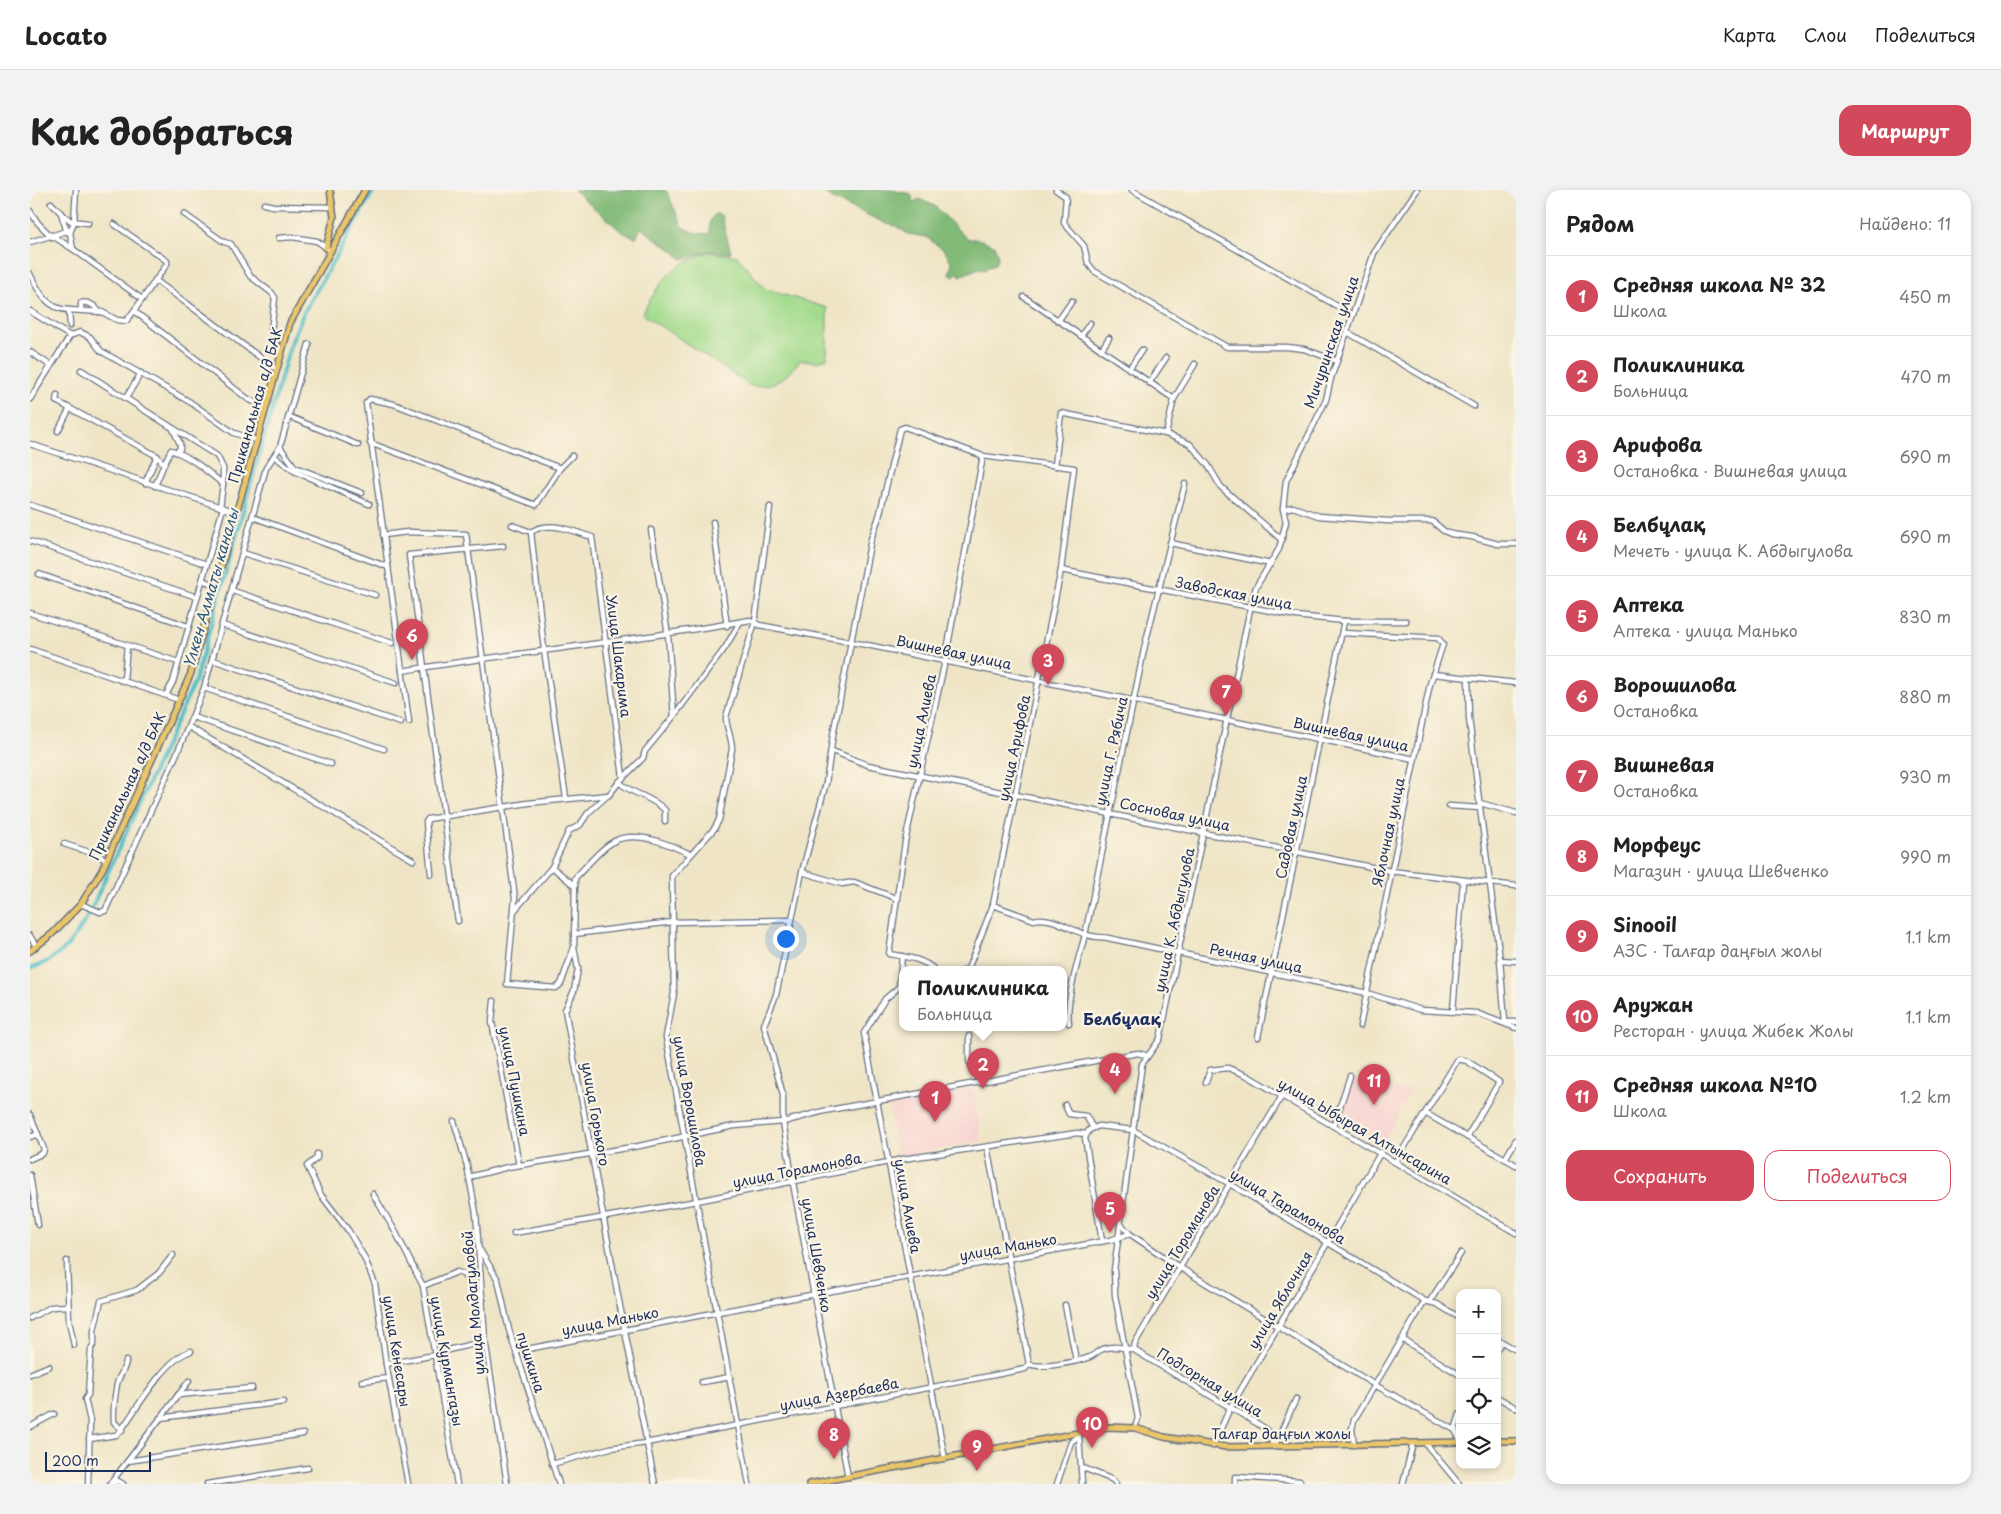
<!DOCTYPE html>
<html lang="ru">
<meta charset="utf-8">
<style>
:root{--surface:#fff;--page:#f2f2f2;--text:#222;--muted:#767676;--line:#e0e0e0;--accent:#d1495b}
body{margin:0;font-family:"Playpen Sans",sans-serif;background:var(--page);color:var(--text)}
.controls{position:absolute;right:15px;bottom:15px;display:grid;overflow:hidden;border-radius:10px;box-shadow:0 2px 8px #0003}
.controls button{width:45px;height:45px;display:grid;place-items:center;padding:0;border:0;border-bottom:1px solid var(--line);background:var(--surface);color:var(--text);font:25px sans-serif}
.scale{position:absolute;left:15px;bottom:12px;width:106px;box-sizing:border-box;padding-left:5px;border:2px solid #1b2f5e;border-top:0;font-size:14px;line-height:18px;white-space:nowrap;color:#1b2f5e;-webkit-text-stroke:4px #fcf5e5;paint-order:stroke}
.you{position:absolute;left:755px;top:748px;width:18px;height:18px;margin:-12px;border:4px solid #fff;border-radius:50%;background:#1a73e8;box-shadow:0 0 0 8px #1a73e833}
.badge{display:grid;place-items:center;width:32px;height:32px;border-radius:50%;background:var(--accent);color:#fff;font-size:16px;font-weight:700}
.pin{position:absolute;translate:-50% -41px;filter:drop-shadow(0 1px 2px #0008)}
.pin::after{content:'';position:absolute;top:26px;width:18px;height:15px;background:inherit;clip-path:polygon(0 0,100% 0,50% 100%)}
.popup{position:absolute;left:869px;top:776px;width:168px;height:65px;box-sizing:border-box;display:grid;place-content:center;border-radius:10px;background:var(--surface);filter:drop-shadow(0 1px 4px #0005);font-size:16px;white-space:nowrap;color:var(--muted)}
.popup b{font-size:19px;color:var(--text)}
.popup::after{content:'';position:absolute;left:50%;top:100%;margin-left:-10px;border:10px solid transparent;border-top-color:var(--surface)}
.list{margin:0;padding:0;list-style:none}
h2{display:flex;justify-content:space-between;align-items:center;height:65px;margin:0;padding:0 20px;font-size:21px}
h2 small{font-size:16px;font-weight:400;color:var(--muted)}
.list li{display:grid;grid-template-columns:32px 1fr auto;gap:15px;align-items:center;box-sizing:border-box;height:80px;padding:0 20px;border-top:1px solid var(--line)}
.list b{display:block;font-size:19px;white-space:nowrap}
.list p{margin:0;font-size:16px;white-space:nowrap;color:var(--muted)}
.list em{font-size:16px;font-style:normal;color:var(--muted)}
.actions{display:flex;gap:10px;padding:15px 20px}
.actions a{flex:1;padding:11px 0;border:1px solid var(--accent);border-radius:15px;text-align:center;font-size:18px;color:var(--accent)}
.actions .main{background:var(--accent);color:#fff}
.icon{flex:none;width:28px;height:28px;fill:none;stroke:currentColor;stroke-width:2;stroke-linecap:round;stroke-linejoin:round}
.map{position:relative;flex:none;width:1486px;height:1294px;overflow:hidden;border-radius:15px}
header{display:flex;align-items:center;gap:30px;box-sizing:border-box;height:70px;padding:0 25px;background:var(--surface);border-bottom:1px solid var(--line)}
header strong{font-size:24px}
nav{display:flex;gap:28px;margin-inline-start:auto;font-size:18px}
.intro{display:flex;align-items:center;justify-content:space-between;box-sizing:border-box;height:120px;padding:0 30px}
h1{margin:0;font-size:35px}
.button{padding:12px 22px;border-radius:15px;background:var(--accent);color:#fff;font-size:18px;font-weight:700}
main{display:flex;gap:30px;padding:0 30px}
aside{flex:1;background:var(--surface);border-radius:15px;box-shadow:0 2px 8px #0003}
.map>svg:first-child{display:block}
.built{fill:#f7d0cf}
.green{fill:#a3db8d;stroke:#5f8576}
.forest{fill:#82bb78;stroke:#4e756b}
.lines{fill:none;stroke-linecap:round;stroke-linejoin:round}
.canal{stroke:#53c0ca;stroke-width:4}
.minor-casing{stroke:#656f82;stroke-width:7}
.major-casing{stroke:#656f82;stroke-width:8}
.minor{stroke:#fff;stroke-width:4.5}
.major{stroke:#ebc669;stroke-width:5}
.labels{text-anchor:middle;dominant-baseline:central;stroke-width:4.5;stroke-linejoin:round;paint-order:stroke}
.street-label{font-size:14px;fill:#1b2f5e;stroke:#fcf5e5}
.water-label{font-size:15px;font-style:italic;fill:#2c5a7e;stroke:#fcf5e5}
.quarter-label{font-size:16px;font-weight:bold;fill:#1b2f5e;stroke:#fcf5e5}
</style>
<header>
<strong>Locato</strong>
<nav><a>Карта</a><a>Слои</a><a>Поделиться</a></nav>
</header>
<div class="intro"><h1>Как добраться</h1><a class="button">Маршрут</a></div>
<main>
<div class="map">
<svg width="1486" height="1294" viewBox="0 0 1486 1294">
<rect width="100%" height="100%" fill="#fcf5e5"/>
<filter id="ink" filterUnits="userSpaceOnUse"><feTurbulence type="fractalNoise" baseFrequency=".02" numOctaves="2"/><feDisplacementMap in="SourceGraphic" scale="10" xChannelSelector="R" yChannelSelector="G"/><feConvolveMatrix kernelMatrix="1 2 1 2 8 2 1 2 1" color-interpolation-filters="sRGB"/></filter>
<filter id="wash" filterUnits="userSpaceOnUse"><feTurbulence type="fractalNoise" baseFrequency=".0096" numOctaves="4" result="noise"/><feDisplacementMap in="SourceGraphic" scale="20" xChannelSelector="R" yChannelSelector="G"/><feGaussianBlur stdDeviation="1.12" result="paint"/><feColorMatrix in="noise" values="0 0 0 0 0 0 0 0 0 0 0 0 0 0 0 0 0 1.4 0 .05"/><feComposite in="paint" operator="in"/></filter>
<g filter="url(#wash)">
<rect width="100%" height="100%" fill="#efe5c6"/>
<g class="built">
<polygon points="1322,890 1380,901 1354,953 1309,928"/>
<polygon points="943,898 952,951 868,967 858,914"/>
</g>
<path class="green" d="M 678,62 L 707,66 L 735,99 L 797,118 L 797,168 L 787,172 L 770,170 C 755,189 746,197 721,196 L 612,124 C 630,92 640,75 678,62 Z"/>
<g class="forest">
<polygon points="544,0 636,0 653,38 667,43 680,44 680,31 685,24 691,25 701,63 679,61 652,69 643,61 611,38 606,48 592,42"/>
<polygon points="792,0 861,0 881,4 884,12 889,9 905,16 937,49 948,49 964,55 968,67 965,74 958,76 955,80 949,78 930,86 928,82 924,86 919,85 922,73 914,60 896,47 878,44 866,36 857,34 801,8"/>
</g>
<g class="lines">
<path class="canal" d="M 0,779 C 34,766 41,754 59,724 L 165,491 L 260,156 L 273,124 L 344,0"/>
</g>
</g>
<g filter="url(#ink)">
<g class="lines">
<defs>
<g id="minor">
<polyline points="46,0 44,32 40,43 43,59 112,109"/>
<polyline points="1026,0 1036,7 1034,33 1054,56 1058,73 1064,81 1197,157 1257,157 1274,159 1307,171"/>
<polyline points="1102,0 1323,125"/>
<polyline points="21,13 31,23 37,42"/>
<polyline points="234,14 243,16 302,17"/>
<polyline points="0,21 8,33 22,47"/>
<polyline points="32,24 41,31 58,33"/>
<polyline points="154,24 194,52 201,54 220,86 242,103 245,108 241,141 251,164"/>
<polyline points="84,34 137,71 137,74 104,121 218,209 235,217"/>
<polyline points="23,46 43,59"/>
<polyline points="249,48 262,47 287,51 298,59"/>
<polyline points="0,52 40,40"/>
<path d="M 0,84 C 8,101 18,120 39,120 L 40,136"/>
<polyline points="125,90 246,179"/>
<polyline points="994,107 1144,209 1136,244"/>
<polyline points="39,120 72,122 87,130 96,131 104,121"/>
<path d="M 51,120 L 51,113 C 58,111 66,116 69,122"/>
<polyline points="0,121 40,146"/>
<polyline points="1028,131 1042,111"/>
<polyline points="1317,142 1444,216"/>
<polyline points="1051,146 1060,133"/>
<polyline points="1071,160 1079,148"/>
<polyline points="0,162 20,175"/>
<polyline points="1099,179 1112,160"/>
<polyline points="51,180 187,266 193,278 193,294"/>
<polyline points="1119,193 1136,168"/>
<polyline points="27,205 26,211 30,213 127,266 134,274 125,296"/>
<polyline points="96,208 111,183"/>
<polyline points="0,209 40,146 50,142 60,147 71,161 160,212 204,243 226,250"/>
<polyline points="1144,209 1165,174"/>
<polyline points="260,227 328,255"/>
<polyline points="143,239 150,254 150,259 146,262"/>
<polyline points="28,241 40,218"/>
<polyline points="340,253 506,315 530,278 542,266"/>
<polyline points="0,254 206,322"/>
<polyline points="250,257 265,277 332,303"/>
<polyline points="244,266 264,281 339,314"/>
<path d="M 134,274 L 141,260 C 160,266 178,282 193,294 L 190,317"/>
<polyline points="1025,276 1031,223 1136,244 1160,254 1178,275 1191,297 1252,350"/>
<polyline points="115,293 127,266"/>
<polyline points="0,315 176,374"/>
<polyline points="1253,319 1263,317 1289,326 1358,331 1402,331 1414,341 1421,344 1442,347 1468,354 1486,354"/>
<polyline points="223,327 358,377"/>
<polyline points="683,332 697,436"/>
<polyline points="482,335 501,342"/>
<path d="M 621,340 L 638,445 L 644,526 L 615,561 L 613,568 L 589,592 C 603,605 623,607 635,620 L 635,631"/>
<polyline points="353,345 378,342 436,344 485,708 477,794 526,798 531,794 544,757"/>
<polyline points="0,351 167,407"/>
<polyline points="1140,353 1241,374"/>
<polyline points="213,363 345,405"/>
<polyline points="1031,380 1266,426 1314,431 1376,431"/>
<polyline points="9,384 158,436"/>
<polyline points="172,390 185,395"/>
<polyline points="203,401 362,453"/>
<polyline points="0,423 148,472"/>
<polyline points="192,435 366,493"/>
<polyline points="1313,443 1408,448 1413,454 1400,494 1330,836"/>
<polyline points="0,459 149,510"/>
<polyline points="183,470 371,533"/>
<path d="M 372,481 C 488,462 605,451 720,430 L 729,435 L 842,456 L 1384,569"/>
<polyline points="1403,484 1486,493"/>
<polyline points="1438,489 1439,528 1450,618"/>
<polyline points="94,490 97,456"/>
<polyline points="174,498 354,559"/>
<polyline points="136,505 143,492 193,318"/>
<polyline points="644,526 695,458 710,432"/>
<polyline points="163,527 301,574"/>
<polyline points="379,532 336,213 340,209 364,214 530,278"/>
<polyline points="159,537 383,670"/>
<polyline points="802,561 838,575 1361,681 1486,696"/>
<path d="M 536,608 L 514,460 L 501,342 C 519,329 544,342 562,347 L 593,587"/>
<polyline points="1450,613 1486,623"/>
<polyline points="1419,616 1450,618 1470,770 1475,832 1486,832"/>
<polyline points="34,654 68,665 76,670"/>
<polyline points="522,677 545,696"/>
<polyline points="772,682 812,694 824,692 868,709"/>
<polyline points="401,684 396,632 398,629 498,613 579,605 589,592"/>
<polyline points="51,714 70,722 75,721 148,561 174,498 236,278 250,257 279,154"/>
<path d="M 963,715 L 1004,730 C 1020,725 1039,739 1054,744 C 1061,747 1070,747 1078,748 L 1337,803 L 1391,820 L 1446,823 L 1486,838"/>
<polyline points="485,720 522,677 539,641 550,635 558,623 578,605"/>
<polyline points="428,731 379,365 473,356"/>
<polyline points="544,744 643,732 761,730"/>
<polyline points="0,746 6,756"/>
<polyline points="872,766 869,797 855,809 834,843 915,1269"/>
<polyline points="1470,770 1486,771"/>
<path d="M 905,780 C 892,768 876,767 859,764 L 875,652 L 915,471 L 953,266"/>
<polyline points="464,811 462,832 489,975"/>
<polyline points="1423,821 1433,691"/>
<path d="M 1039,833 C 1035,811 1049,768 1055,745 L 1115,455 L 1155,294"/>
<polyline points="939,846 939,871 951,893"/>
<polyline points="1228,847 1314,431"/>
<polyline points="1176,892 1180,880 1198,878 1216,885 1486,1043"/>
<polyline points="1035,915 1039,924 1056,926 1063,938"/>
<polyline points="1395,923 1486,975"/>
<polyline points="0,925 14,959 13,963 0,969"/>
<polyline points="424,931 437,976 446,1023 455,1149 477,1294"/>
<polyline points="1304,935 1320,886"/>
<polyline points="0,947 8,944"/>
<polyline points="957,957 999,1174"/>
<polyline points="287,964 287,968 277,976 291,1005 318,1040 334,1067 345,1094 356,1174 378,1294"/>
<polyline points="1475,969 1486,950"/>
<polyline points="1366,971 1428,869 1437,871 1469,892 1437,947"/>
<polyline points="0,985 8,1035"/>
<polyline points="439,987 478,977 609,956 704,936 753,932 794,921 1108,863 1118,866"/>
<polyline points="343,1004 365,1041 393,1096 427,1294"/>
<polyline points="1090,1033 1100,1044"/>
<polyline points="484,1043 667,1011 873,969 1047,943 1056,944"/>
<polyline points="1072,1051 1055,948 1059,940 1069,936 1103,940 1200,994 1395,1111 1407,1114 1430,1128"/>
<polyline points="450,1060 468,1090 479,1140 529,1294"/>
<polyline points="37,1071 39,1131 44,1155"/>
<polyline points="393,1096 427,1082 433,1084 453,1110"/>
<polyline points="1400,1111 1431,1063"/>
<polyline points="1035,1115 1046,1170"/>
<polyline points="0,1128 21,1117 38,1116"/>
<polyline points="1372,1149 1430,1185"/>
<polyline points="1467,1149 1486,1160"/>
<polyline points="1467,1159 1472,1152"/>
<polyline points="1104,1160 1105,1153 1252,906"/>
<polyline points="487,1161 688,1122 1080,1050 1100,1044 1149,1077 1345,1195 1425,1240"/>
<polyline points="405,1163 456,1151"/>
<polyline points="356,1174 405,1165"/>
<polyline points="0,1184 19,1176"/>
<polyline points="332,1191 359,1188"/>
<polyline points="672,1192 700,1187"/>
<polyline points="148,1205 222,1198"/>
<polyline points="1467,1207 1486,1218"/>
<polyline points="1430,1224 1425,1240 1430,1250"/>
<polyline points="130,1228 254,1212"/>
<polyline points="0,1237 24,1224"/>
<polyline points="1105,1238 1108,1228 1085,1105 1084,1080 1112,874 1130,849 1220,419 1226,397 1249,359 1256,332 1253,319 1256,291 1296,210 1301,188 1344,63 1387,0"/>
<path d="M 92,1239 C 107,1218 136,1168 161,1161"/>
<polyline points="1049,1245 1052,1294"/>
<path d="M 59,1249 L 86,1245 L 92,1240 L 84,1232 C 83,1220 85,1205 87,1194 C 89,1185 95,1180 96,1171"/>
<polyline points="1395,1253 1429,1294"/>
<polyline points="1324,1255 1322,1239 1324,1230 1395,1111"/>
<polyline points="1183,1256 1200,1218 1351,962"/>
<polyline points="1244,1257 1266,1209"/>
<polyline points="98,1271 273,1244"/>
<path d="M 522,1274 L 580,1258 L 616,1253 L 995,1179 L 999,1174 C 1011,1179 1047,1172 1060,1167 C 1065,1165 1068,1160 1073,1159 C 1083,1155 1094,1158 1104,1160 L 1233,1237 L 1238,1242 L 1244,1257"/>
<polyline points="1051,1277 1083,1290 1086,1294"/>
<polyline points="818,1287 763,993 753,932 753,905 734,835 746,805 772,682 796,593 803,545 841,349 849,327 870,239 875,237 953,266 1044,278 1031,380 969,685 963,715 938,779 935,780"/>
<polyline points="82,1293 88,1291 93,1294"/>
<polyline points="58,1294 60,1231 55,1209 58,1205 61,1159 64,1154 64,1140 71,1111 107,1100 129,1083 143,1065"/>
<polyline points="80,1294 159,1191"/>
<polyline points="177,1294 278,1278"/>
<path d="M 625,1294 L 588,1106 L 535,820 L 544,801 L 548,779 L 544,757 L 545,688 C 557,676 573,655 589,649 C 611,642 641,655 660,664"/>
<path d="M 719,1294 L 636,847 L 644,803 L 642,686 L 684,639 L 689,630 L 702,559 C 702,547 696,538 696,527 L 725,432 L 740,317"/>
<polyline points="1027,1294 1041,1252 1049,1246"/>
<polyline points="1205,1294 1205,1287 1270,1291 1270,1294"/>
<polyline points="1373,1294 1383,1253"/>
</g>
<g id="major">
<polyline points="296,58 304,27 300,0"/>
<polyline points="0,761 22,744 51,714 72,680 149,510 161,483 260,133 335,0"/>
<polyline points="1467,1251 1486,1251"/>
<polyline points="779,1294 1079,1237 1105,1238 1134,1247 1196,1257 1430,1252"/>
</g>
</defs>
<use href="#minor" class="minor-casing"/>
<use href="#major" class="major-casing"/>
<use href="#minor" class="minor"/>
<use href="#major" class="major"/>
</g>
</g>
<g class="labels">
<g class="street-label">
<text transform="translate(1301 152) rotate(-71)">Мичуринская улица</text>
<text transform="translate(225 215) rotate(-74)">Приканальная а/д БАК</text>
<text transform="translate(1204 403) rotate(11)">Заводская улица</text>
<text transform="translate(924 462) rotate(12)">Вишневая улица</text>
<text transform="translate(589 466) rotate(83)">Улица Шакарима</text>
<text transform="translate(891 531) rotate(-78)">улица Алиева</text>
<text transform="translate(1321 544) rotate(12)">Вишневая улица</text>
<text transform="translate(984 558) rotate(-78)">улица Арифова</text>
<text transform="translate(1081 561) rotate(-78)">улица Г. Рябича</text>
<text transform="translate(97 596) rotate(-65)">Приканальная а/д БАК</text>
<text transform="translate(1145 624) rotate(12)">Сосновая улица</text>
<text transform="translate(1261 637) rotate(-78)">Садовая улица</text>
<text transform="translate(1358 642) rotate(-78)">Яблочная улица</text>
<text transform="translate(1144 730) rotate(-78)">улица К. Абдыгулова</text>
<text transform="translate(1226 768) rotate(12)">Речная улица</text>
<text transform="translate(485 891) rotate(79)">улица Пушкина</text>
<text transform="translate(660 911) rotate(80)">улица Ворошилова</text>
<text transform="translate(566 924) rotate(80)">улица Горького</text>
<text transform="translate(1335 941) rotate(30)">улица Ыбырая Алтынсарина</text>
<text transform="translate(767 980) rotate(-11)">улица Торамонова</text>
<text transform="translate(878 1016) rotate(80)">улица Алиева</text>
<text transform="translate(1258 1016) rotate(31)">улица Тарамонова</text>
<text transform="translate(1152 1052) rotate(-59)">улица Тороманова</text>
<text transform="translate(978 1057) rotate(-10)">улица Манько</text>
<text transform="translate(787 1065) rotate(80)">улица Шевченко</text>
<text transform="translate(1250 1110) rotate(-59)">улица Яблочная</text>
<text transform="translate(443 1113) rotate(-95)">улица Молдагуловой</text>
<text transform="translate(580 1131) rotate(-11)">улица Манько</text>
<text transform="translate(367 1161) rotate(81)">улица Кенесары</text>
<text transform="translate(417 1171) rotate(80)">улица Курмангазы</text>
<text transform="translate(501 1172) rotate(72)">пушкина</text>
<text transform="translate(1180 1192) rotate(31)">Подгорная улица</text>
<text transform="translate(809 1204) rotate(-11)">улица Азербаева</text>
<text x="1251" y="1243">Талғар даңғыл жолы</text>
</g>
<g class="water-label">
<text transform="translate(180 398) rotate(-74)">Үлкен Алматы каналы</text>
</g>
<g class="quarter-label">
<text x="1092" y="828">Белбұлақ</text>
</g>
</g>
</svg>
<div class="controls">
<button>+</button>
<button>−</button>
<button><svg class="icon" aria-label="locate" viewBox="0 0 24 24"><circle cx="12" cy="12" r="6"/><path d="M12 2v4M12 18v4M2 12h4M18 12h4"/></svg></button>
<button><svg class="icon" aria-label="layers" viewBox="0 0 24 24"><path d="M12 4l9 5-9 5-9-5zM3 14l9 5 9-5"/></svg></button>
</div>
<div class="scale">200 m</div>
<div class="you"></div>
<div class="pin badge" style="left:905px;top:932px">1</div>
<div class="pin badge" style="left:953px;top:899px">2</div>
<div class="popup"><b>Поликлиника</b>Больница</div>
<div class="pin badge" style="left:1018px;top:495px">3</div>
<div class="pin badge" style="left:1085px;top:904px">4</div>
<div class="pin badge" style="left:1080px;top:1043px">5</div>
<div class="pin badge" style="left:382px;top:470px">6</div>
<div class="pin badge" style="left:1196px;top:526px">7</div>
<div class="pin badge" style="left:804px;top:1269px">8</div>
<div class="pin badge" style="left:947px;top:1281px">9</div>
<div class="pin badge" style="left:1062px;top:1258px">10</div>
<div class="pin badge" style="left:1344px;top:915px">11</div>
</div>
<aside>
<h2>Рядом<small>Найдено: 11</small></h2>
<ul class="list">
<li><span class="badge">1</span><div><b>Средняя школа № 32</b><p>Школа</p></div><em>450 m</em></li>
<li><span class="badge">2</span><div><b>Поликлиника</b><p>Больница</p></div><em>470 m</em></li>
<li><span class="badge">3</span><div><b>Арифова</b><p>Остановка · Вишневая улица</p></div><em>690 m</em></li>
<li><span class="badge">4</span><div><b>Белбұлақ</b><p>Мечеть · улица К. Абдыгулова</p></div><em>690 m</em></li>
<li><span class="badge">5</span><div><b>Аптека</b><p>Аптека · улица Манько</p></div><em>830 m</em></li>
<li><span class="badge">6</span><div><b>Ворошилова</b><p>Остановка</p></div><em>880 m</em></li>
<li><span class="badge">7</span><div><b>Вишневая</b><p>Остановка</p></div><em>930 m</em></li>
<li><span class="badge">8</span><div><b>Морфеус</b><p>Магазин · улица Шевченко</p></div><em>990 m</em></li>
<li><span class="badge">9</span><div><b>Sinooil</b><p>АЗС · Талғар даңғыл жолы</p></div><em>1.1 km</em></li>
<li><span class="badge">10</span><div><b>Аружан</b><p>Ресторан · улица Жибек Жолы</p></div><em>1.1 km</em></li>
<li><span class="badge">11</span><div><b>Средняя школа №10</b><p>Школа</p></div><em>1.2 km</em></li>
</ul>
<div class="actions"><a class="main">Сохранить</a><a>Поделиться</a></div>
</aside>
</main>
